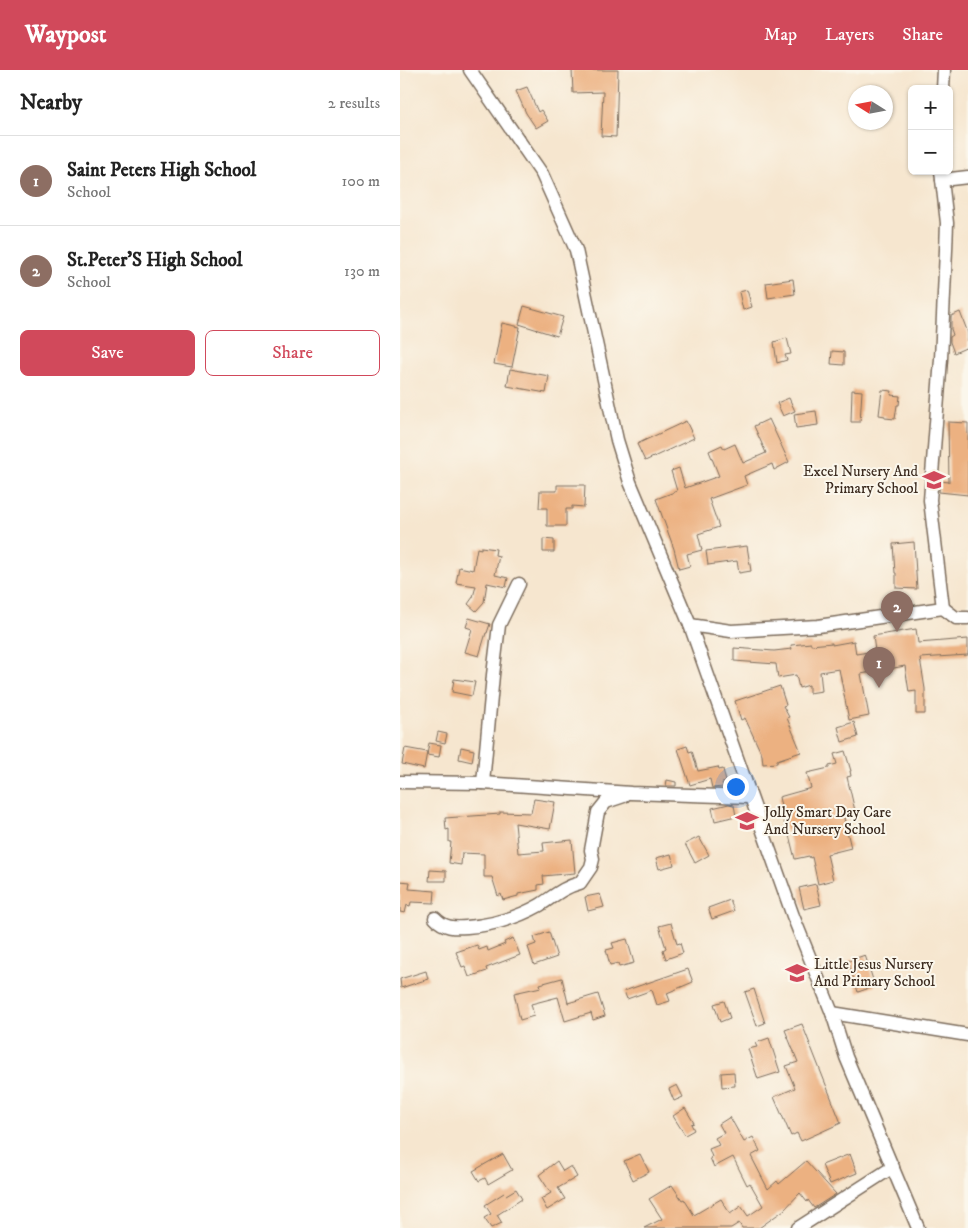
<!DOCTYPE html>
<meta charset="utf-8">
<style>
:root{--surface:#fff;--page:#f2f2f2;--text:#222;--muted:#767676;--line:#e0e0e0;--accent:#d1495b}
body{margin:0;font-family:"IM FELL DW Pica",serif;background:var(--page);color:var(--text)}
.controls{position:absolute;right:15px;top:15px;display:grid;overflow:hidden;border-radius:8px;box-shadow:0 1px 4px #0004}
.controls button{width:45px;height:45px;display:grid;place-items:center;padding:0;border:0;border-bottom:1px solid var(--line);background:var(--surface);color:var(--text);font:25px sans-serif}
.compass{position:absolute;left:448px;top:15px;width:45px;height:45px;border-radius:50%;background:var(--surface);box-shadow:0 1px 4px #0004;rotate:281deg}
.you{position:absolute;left:335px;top:716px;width:18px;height:18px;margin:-12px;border:4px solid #fff;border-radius:50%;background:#1a73e8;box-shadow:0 0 0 8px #1a73e833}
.badge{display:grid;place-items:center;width:32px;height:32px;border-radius:50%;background:var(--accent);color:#fff;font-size:16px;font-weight:700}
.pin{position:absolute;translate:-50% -41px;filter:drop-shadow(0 1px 2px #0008)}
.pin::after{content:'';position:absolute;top:26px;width:18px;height:15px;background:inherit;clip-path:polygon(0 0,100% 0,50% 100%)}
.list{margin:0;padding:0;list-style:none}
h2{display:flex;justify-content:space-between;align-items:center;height:65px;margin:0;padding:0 20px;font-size:21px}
h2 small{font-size:16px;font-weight:400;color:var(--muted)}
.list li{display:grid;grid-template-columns:32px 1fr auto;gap:15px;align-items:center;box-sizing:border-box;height:90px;padding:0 20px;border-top:1px solid var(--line)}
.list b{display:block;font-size:19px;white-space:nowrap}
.list p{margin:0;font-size:16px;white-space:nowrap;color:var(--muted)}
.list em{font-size:16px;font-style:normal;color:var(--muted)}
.actions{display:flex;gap:10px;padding:15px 20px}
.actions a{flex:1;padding:11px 0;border:1px solid var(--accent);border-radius:8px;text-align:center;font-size:18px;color:var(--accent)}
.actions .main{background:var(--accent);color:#fff}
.map{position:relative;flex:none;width:568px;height:1158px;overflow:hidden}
header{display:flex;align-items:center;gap:30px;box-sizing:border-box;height:70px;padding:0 25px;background:var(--accent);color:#fff}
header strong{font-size:24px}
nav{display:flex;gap:28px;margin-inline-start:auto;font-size:18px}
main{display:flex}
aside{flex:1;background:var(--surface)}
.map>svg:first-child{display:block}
.building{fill:#ecb181}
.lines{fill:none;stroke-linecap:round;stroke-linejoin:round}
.minor-casing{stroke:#7c6c5c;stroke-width:15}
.minor{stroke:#fff;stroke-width:12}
.labels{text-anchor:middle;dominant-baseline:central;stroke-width:4;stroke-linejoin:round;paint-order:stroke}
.poi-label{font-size:15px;fill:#3b2a1e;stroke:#fbf7ec;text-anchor:start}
</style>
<header>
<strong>Waypost</strong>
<nav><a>Map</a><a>Layers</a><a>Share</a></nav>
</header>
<main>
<aside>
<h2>Nearby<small>2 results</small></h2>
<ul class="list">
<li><span class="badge" style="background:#8d6e63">1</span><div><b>Saint Peters High School</b><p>School</p></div><em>100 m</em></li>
<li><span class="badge" style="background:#8d6e63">2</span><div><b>St.Peter'S High School</b><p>School</p></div><em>130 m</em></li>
</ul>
<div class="actions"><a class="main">Save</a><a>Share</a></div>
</aside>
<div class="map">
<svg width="568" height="1158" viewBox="0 0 568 1158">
<rect width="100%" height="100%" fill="#fbf7ec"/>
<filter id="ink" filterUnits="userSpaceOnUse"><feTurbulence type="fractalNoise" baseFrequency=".02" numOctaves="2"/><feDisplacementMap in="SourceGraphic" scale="10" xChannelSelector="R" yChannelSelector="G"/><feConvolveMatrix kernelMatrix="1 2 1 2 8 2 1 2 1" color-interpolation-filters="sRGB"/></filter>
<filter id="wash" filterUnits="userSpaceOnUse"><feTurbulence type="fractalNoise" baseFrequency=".0096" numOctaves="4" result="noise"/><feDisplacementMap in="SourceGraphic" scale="20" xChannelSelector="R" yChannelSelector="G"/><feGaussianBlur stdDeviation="1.12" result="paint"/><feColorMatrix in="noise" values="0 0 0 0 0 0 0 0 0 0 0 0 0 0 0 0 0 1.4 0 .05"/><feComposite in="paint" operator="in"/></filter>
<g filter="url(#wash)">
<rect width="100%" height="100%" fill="#f6e6cf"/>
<g id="blocks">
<g class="building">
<polygon points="172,0 218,0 216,67 201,66 203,22 173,23"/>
<polygon points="127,17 138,42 141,40 148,51 136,58 126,43 116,21"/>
<polygon points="393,209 395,224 368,228 366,213"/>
<polygon points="347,220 352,237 343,240 339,222"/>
<polygon points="124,236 163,247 157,266 119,254"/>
<polygon points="560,242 568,263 568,277 554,283 550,272 550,267 553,265 551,259 551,246"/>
<polygon points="102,253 120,257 112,297 94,294"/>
<polygon points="387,268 391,284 385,285 387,290 377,293 374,272"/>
<polygon points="432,281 444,282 444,295 431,294"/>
<polygon points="110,299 149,306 146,323 107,316"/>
<polygon points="452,320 462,321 460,352 451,352"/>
<polygon points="482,320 492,321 491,325 500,326 499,335 497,335 495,349 485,348 485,346 479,345"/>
<polygon points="389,328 395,341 383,346 377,333"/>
<polygon points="416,341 418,355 396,358 394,344"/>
<polygon points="369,349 389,392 374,400 372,394 344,406 347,415 309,429 319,457 298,464 302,480 287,484 290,496 279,499 274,479 256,429 277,421 271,401 279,398 285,418 319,406 309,381 322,375 324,379 335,374 343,393 366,383 354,356"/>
<polygon points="286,351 294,368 245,391 237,374"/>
<polygon points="548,352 568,353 568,425 539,422 540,411 549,412"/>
<polygon points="157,415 185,415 184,437 172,436 172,439 166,439 166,456 147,456 147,438 139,438 140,421 157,421"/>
<polygon points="143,469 154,470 154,482 143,482"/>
<polygon points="514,472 517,519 496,518 496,503 495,503 493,474"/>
<polygon points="347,476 351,501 339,503 337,491 308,495 306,481"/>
<polygon points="81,477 96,479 95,485 99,486 95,505 108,508 106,517 87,513 84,532 76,541 68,534 73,527 76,516 56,513 59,497 73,500 77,478 81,479"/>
<polygon points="69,548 90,554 87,563 86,563 79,586 65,582 72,559 66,557"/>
<polygon points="516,559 518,573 568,569 568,585 520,588 525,619 525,644 516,644 516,621 509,622 505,596 461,604 469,646 449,650 439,599 420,602 422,621 409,623 409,615 399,618 396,605 378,608 376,594 334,591 334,578 374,581 392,579 391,575 411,573 411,575 432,573 432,575 454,571 456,584 475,581 473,566"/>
<polygon points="54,609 75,612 72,626 52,622"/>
<polygon points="380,616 386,635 383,636 389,647 387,648 401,682 377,690 377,693 363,694 362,685 345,648 341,650 335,631"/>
<polygon points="454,652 458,667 442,672 438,657"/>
<polygon points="38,662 47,664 45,673 36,671"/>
<polygon points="29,673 41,675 39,687 27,685"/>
<polygon points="287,676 289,682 292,681 298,701 318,697 319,700 323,699 326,712 322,713 323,717 312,718 310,709 290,715 278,679"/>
<polygon points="61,677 74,680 72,692 59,689"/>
<polygon points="5,678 27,682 24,699 2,694"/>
<polygon points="445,681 451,701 450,701 451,706 447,707 456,745 444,748 451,778 427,784 433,810 418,814 412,787 410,788 409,786 395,789 388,761 386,761 379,727 411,718 407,703 429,698 429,696 437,694 434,684"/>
<polygon points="267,710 276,712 276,716 266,716"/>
<polygon points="134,729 155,732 150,759 115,753 118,783 144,781 143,773 172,770 175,803 143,806 144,814 138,815 138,820 118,824 118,826 103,830 101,824 98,826 92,807 84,807 84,784 62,783 61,795 49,793 51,772 49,772 49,759 46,760 45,748 100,744 100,742 131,743"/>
<polygon points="329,734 334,735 336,746 315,751 312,738"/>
<polygon points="299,767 309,785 295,793 285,774"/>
<polygon points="271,784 274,795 259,799 256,788"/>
<polygon points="30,800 46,801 46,811 29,811"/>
<polygon points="0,811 10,812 9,819 35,821 34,833 11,832 10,836 7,835 5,843 0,842"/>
<polygon points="416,814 421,835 404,839 399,818"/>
<polygon points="200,824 204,837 188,841 185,827"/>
<polygon points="330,830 334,841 312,849 308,838"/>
<polygon points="271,853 277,874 280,873 283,883 266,889 263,880 266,878 259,856"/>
<polygon points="149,862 157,887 134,895 128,877 136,874 134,867"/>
<polygon points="113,868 120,885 86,898 87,901 69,907 65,896 62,897 56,882 77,875 79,880 87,877 88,881 105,874 104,872"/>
<polygon points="227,869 234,893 219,897 218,893 210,895 206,880 214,878 212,873"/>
<polygon points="465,885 475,916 458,922 448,891"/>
<polygon points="288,899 293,912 267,923 270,931 257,935 252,920 227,929 224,921"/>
<polygon points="26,901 28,909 1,918 0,909"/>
<polygon points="162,908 168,933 198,924 205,946 193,950 191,943 165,951 158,927 131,934 134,946 120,950 114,923 141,917 140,914"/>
<polygon points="354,919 365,953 357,956 345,922"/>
<polygon points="324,931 330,948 320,952 314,934"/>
<polygon points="402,954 441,1053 401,1071 397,1063 391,1066 374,1027 395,1018 386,996 398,992 385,960"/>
<polygon points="369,968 380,1002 358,1009 348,979 357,977 355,973"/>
<polygon points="334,1002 335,1016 322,1017 321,1003"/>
<polygon points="277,1015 283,1027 274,1031 269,1019"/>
<polygon points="285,1038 294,1053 291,1054 294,1060 285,1065 273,1046"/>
<polygon points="330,1047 344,1072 353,1067 360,1081 351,1086 368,1119 377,1111 379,1114 406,1091 436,1124 414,1138 408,1130 407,1132 400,1123 384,1140 359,1158 342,1158 339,1153 331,1158 244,1158 262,1149 249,1129 272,1115 282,1130 284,1129 294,1145 321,1129 330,1144 341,1136 348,1146 363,1136 350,1113 347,1115 333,1087 314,1097 310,1088 312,1087 309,1079 319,1075 315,1068 324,1063 319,1054"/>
<polygon points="103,1084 112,1100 88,1114 85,1108 79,1111 73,1101"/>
<polygon points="240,1084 249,1102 233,1110 224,1091"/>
<polygon points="450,1084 457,1103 430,1114 422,1095"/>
<polygon points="157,1091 163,1101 171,1096 177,1107 158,1118 165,1129 147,1140 141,1129 151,1123 139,1105"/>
<polygon points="116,1119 122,1129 97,1145 102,1153 91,1158 84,1148 91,1144 85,1135 104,1123 106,1125"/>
</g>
</g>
</g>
<g filter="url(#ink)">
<use href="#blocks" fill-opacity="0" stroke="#7c6c5c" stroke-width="1"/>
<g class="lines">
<defs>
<g id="minor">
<polyline points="70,0 142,104 176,180 217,370 230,412 290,555 393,846 432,943 446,987 518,1158"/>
<polyline points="543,19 544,0"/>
<polyline points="541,101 547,153 546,180 541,289 530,430 543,538"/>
<polyline points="542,110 568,107"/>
<polyline points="290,555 331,561 418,556 543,538 556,548 568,548"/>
<polyline points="0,712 83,713 231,723 350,727"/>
<polyline points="83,713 93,605 99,555 119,514"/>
<path d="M 35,848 C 44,858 54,858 67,857 C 93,855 117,848 140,835 C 154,826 164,817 180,813 L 191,797 L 193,789 L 191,780 L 198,742 L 206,732 L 224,726"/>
<polyline points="432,943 568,965"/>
<polyline points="398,1158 493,1097"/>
</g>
</defs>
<use href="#minor" class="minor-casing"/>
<use href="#minor" class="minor"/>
</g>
</g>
<defs>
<symbol id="school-bare" viewBox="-9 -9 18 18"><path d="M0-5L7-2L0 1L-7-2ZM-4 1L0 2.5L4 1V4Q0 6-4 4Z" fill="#d1495b" stroke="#fbf7ec" stroke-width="2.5" paint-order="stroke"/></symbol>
</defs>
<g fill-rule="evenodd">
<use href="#school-bare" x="518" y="394" width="32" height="32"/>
<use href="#school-bare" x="331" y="735" width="32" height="32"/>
<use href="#school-bare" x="381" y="887" width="32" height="32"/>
</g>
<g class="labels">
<g class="poi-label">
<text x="518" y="401" text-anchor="end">Excel Nursery And<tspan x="518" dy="17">Primary School</tspan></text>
<text x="364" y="742">Jolly Smart Day Care<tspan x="364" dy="17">And Nursery School</tspan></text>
<text x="414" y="894">Little Jesus Nursery<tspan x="414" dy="17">And Primary School</tspan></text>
</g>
</g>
</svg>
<div class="controls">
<button>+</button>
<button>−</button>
</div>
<svg class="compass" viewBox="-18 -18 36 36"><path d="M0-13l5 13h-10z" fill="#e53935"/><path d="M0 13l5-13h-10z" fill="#767676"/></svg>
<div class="you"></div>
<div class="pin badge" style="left:479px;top:618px;background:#8d6e63">1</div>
<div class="pin badge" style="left:497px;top:562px;background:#8d6e63">2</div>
</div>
</main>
